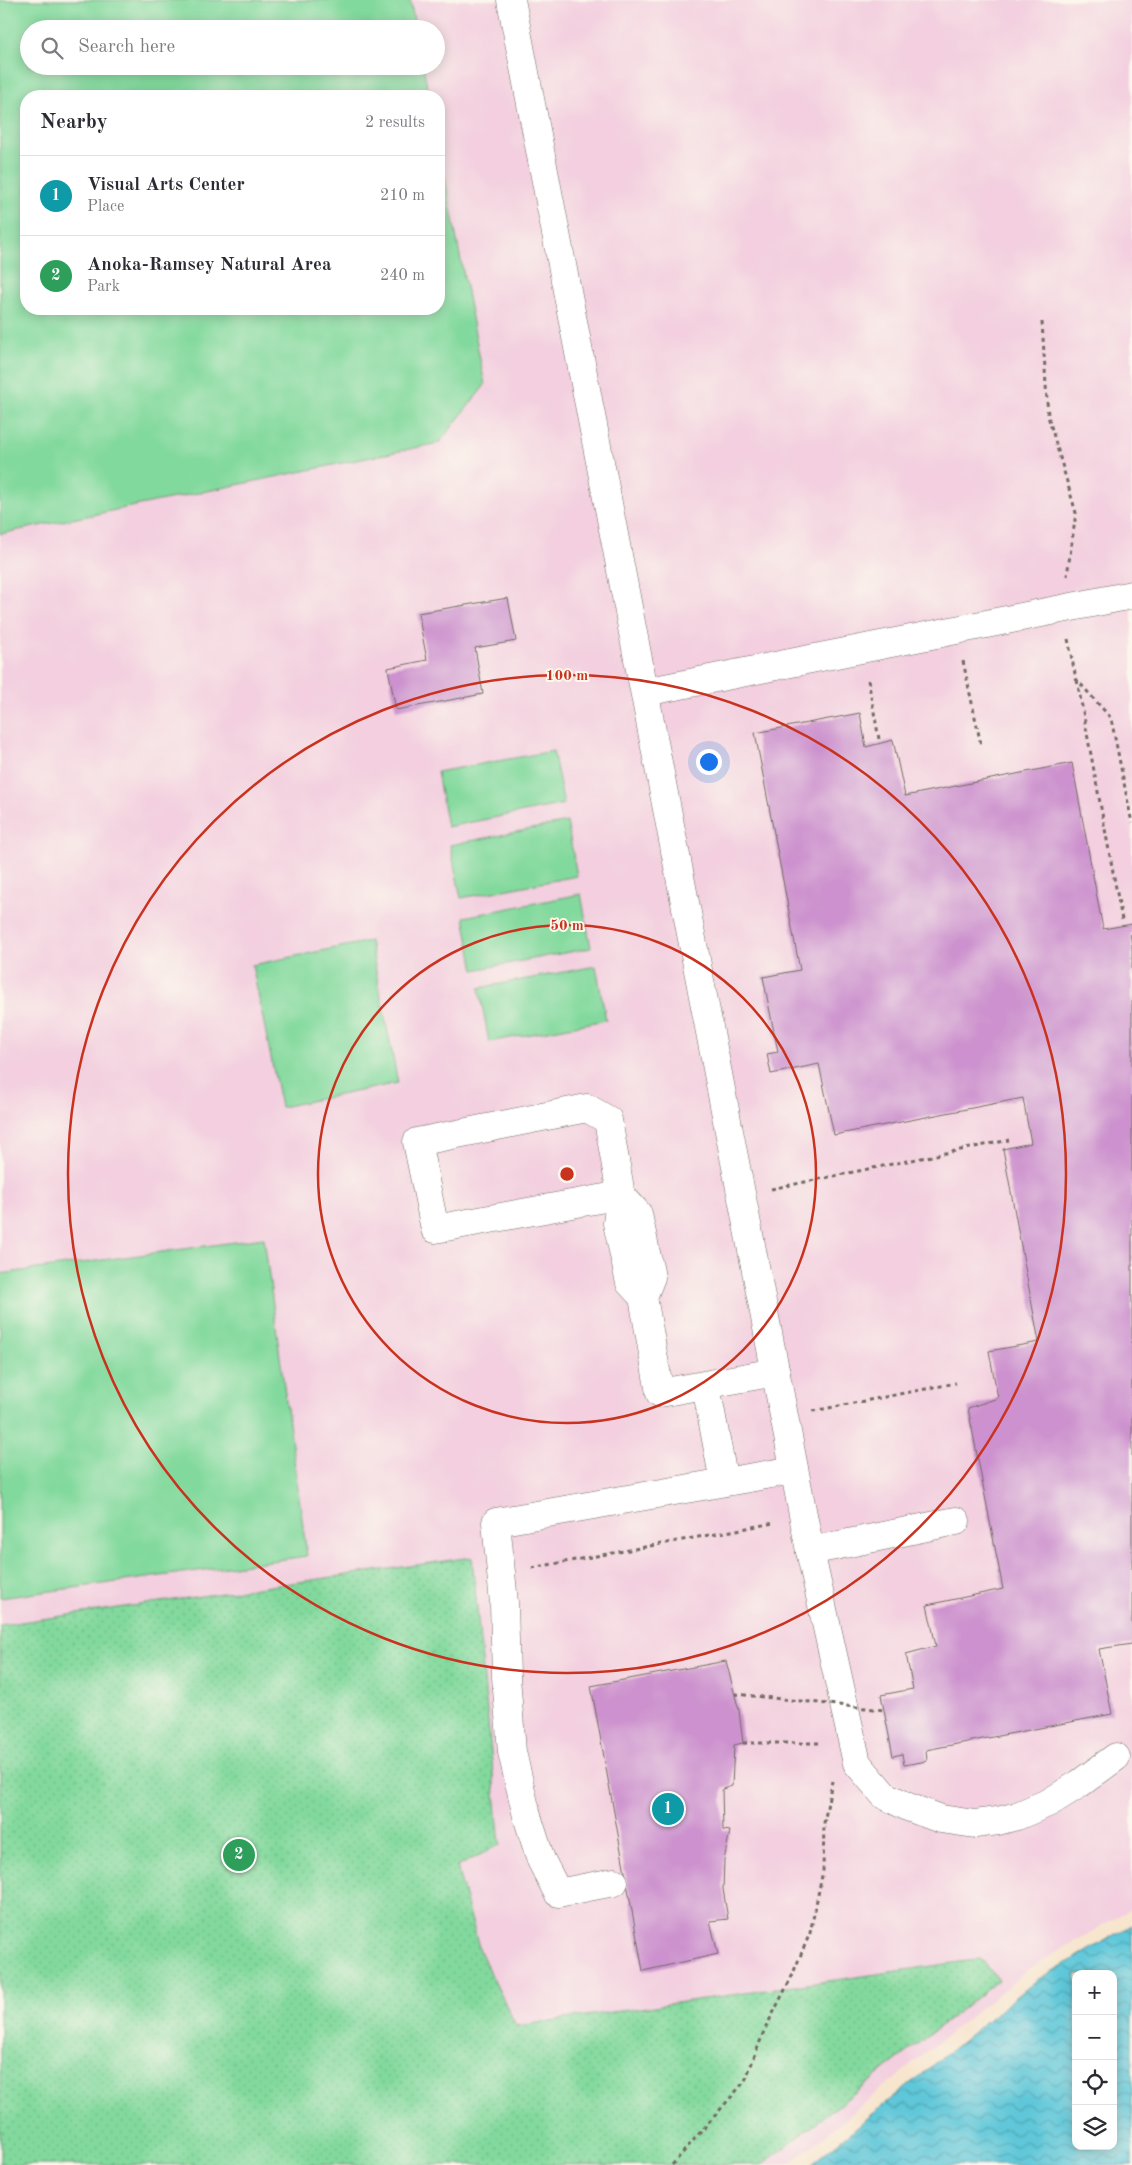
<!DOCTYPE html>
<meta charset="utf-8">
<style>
:root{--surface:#fff;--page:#f7f7f7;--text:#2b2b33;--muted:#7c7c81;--line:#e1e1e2;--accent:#c8321e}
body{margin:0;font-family:"Old Standard TT",serif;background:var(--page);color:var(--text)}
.controls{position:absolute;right:15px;bottom:15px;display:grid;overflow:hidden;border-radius:10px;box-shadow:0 2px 12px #0003}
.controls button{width:45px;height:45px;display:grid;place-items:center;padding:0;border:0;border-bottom:1px solid var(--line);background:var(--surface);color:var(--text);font:25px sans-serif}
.you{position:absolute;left:708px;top:761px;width:18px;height:18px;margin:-12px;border:4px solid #fff;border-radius:50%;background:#1a73e8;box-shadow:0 0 0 8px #1a73e833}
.badge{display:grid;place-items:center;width:32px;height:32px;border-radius:50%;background:var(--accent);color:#fff;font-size:16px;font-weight:700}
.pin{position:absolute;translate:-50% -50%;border:2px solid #fff;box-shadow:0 1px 5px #0006}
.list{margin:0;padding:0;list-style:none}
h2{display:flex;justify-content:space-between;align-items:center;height:65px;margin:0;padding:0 20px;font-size:21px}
h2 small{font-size:16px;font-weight:400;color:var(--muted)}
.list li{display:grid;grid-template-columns:32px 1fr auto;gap:15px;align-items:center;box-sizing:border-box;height:80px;padding:0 20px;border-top:1px solid var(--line)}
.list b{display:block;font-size:19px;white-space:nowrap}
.list p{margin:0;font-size:16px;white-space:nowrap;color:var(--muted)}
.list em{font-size:16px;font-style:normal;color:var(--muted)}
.icon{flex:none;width:28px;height:28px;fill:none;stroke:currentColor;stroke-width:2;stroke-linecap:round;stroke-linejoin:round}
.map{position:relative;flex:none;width:1132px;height:2165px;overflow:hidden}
.search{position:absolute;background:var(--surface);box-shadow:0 2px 12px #0003;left:20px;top:20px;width:425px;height:55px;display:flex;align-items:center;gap:12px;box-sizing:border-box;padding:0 18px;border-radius:28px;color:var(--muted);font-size:19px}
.panel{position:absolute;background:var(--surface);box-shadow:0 2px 12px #0003;left:20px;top:90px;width:425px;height:225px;border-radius:20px}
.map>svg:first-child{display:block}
.built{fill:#f3cfdf;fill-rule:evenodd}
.grass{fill:url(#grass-dots);stroke:#568264}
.garden{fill:#82d99d;stroke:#568264}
.water{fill:url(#water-waves);stroke:#447982;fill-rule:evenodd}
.building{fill:#cc91ce}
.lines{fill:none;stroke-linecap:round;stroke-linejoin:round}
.minor-casing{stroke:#726c64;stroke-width:29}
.path{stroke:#726c64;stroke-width:3;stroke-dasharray:4 4;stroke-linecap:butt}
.minor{stroke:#fff;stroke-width:28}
.path-bridge{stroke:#726c64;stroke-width:3;stroke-dasharray:4 4;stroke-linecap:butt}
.ring{fill:none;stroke:#c8321e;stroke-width:2.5}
.centre{fill:#c8321e;stroke:#fbf7ec;stroke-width:2.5}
.ring-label{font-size:15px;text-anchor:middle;font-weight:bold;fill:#c8321e;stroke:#fbf7ec;stroke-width:4;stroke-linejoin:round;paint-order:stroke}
</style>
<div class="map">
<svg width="1132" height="2165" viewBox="0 0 1132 2165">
<defs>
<pattern id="grass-dots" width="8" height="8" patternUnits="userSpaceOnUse" patternTransform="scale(1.25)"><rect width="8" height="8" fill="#82d99d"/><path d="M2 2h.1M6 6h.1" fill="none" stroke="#70ba87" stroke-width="1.8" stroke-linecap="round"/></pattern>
<pattern id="water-waves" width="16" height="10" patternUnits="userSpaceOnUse" patternTransform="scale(1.25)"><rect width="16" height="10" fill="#5ec7d9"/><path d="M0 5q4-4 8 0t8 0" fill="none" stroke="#4ea2b0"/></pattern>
</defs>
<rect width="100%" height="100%" fill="#fbf7ec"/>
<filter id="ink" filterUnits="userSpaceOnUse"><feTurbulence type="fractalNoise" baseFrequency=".02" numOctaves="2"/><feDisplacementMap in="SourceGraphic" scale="10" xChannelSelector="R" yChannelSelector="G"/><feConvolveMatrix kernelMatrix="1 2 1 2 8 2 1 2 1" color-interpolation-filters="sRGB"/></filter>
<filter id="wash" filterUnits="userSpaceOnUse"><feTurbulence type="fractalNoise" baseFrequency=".0096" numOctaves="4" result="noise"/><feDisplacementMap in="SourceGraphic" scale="20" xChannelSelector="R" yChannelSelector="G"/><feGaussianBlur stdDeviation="1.12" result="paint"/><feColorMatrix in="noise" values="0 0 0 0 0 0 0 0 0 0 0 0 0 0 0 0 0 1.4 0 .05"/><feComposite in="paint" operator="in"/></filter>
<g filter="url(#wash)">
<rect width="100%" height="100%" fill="#f7e5ce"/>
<path class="built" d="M 0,0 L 1132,0 L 1132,1908 L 1030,1968 L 788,2165 L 0,2165 ZM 29,29 L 436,29 L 436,66 L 29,66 ZM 26,96 L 439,96 L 439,309 L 26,309 Z"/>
<polygon class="grass" points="472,1557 500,1844 457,1867 480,1951 516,2026 981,1959 999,1980 762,2165 0,2165 0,1625"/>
<g class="garden">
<polygon points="0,0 410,0 416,29 29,29 29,66 423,66 429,96 26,96 26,309 439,309 439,147 485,385 439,443 0,534"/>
<polygon points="553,751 564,804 447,827 437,772"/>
<polygon points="567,822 577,876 461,898 450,845"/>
<polygon points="581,894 591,948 474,970 464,917"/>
<polygon points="370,941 398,1083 281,1107 252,965"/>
<polygon points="596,966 606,1020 489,1042 479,988"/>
<polygon points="264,1238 307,1556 0,1598 0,1274"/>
</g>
<path class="water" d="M 1132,1925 L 1132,2165 L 810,2165 L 1037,1980 ZM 1076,1974 L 1113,1974 L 1113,2146 L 1076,2146 Z"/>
<g id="blocks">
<g class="building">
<polygon points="508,598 516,641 475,648 483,694 396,710 388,668 427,660 418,613"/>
<polygon points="860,713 866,747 893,740 905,796 1072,763 1103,929 1132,924 1132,934 1130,934 1132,945 1132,1644 1099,1649 1112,1714 926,1750 927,1761 904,1765 902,1754 893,1756 881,1695 913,1689 906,1654 936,1646 927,1605 1003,1589 968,1408 998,1398 989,1351 1039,1342 1003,1149 1031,1143 1023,1098 834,1135 819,1064 771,1074 767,1054 778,1052 763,977 800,970 755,733"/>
<polygon points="726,1661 739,1711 743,1743 734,1745 732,1786 722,1789 723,1830 730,1831 724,1860 723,1889 728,1919 710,1921 718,1954 643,1971 591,1686"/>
</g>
</g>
</g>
<g filter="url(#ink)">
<use href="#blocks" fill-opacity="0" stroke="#726c64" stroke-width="1"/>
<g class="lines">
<defs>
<g id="minor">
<polyline points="511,0 810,1551 857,1763 884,1795 908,1807 941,1819 975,1824 998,1821 1017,1816 1050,1802 1079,1784 1116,1757"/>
<polyline points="645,692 1132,595"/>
<polyline points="621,1195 435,1229 417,1142 587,1108 608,1120 621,1195 617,1223 630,1283 643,1297 660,1393 776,1372"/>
<polyline points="621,1195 638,1214 651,1277 643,1297"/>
<polyline points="706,1386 724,1482"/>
<polyline points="810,1551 956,1521"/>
<polyline points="614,1882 558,1893 541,1860 527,1816 512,1752 506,1677 504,1603 496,1522 794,1470"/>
</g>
</defs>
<use href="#minor" class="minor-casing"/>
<g class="path">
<polyline points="1042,322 1048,416 1076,513 1067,576"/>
<polyline points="1068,639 1076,679 1111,718 1132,823"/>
<polyline points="963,661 981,745"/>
<polyline points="868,680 879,739"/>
<polyline points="1077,680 1122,920"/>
<polyline points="771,1189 1009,1140"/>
<polyline points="813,1411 956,1383"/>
<polyline points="532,1568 774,1523"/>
<polyline points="743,1743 822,1743"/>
<polyline points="672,2165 745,2081 764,2031 791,1978 810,1933 823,1871 824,1823 832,1781"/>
</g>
<use href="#minor" class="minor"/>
<polyline class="path-bridge" points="735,1694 884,1710"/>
</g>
</g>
<g class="ring">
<circle cx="567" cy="1174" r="249"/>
<circle cx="567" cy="1174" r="499"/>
</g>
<circle cx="567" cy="1174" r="8" class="centre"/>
<g class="ring-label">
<text x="567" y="680">100 m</text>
<text x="567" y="930">50 m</text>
</g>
</svg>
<div class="controls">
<button>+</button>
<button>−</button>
<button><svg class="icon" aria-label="locate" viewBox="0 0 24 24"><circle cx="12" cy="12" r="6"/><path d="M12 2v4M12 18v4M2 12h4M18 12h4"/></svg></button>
<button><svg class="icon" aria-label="layers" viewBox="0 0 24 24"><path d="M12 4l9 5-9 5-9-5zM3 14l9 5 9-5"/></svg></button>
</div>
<div class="you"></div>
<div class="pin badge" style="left:668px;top:1809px;background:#0f9aa8">1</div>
<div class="pin badge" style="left:239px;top:1855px;background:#2e9e5b">2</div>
<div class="search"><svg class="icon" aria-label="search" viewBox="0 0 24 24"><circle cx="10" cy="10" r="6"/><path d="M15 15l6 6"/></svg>Search here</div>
<section class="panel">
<h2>Nearby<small>2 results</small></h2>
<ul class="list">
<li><span class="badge" style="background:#0f9aa8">1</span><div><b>Visual Arts Center</b><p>Place</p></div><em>210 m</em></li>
<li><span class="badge" style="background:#2e9e5b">2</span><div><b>Anoka-Ramsey Natural Area</b><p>Park</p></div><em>240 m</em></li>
</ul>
</section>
</div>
